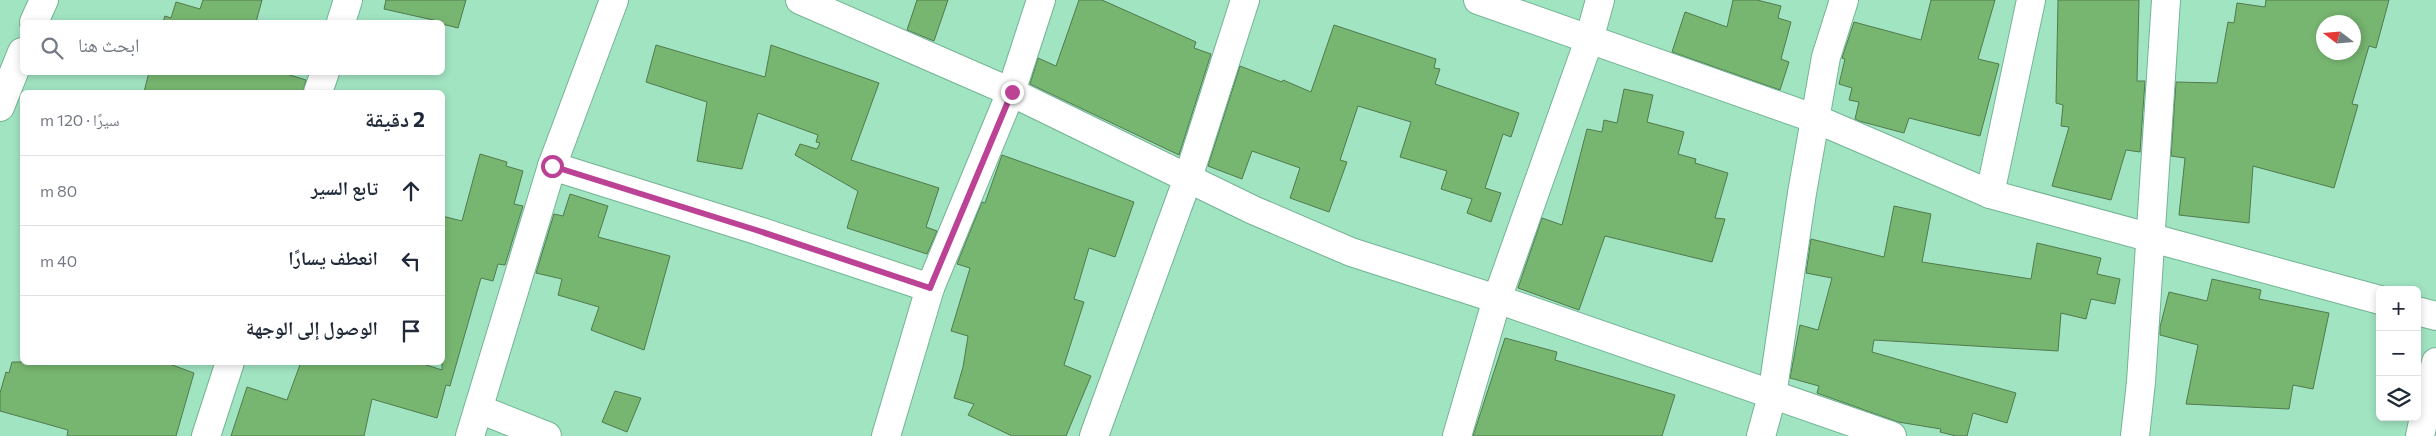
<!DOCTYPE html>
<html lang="ar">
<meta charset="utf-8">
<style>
:root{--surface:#fff;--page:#f6f6f7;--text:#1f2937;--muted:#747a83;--line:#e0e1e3}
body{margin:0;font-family:Commissioner,"Noto Naskh Arabic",sans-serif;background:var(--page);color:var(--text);direction:rtl}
.controls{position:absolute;right:15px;bottom:15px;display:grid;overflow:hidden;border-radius:8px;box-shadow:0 2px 8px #0003}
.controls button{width:45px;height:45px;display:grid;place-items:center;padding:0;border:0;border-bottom:1px solid var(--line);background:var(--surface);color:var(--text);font:25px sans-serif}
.compass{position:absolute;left:2316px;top:15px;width:45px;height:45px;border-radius:50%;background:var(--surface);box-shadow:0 2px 8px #0003;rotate:286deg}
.stop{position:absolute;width:15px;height:15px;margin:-11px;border:4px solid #bb4295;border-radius:50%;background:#fff}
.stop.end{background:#bb4295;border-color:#fff;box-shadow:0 1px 5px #0008}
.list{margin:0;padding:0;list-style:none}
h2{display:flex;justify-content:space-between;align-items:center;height:65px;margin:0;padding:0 20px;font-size:21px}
h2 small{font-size:16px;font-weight:400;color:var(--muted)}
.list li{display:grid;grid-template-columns:32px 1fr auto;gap:15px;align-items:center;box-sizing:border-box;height:70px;padding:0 20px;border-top:1px solid var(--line)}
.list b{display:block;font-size:19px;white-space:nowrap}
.list em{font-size:16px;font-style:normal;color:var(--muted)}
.icon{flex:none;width:28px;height:28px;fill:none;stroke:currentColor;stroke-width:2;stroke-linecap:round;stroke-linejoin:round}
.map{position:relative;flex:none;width:2436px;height:436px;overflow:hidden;direction:ltr}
.search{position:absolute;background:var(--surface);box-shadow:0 2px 8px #0003;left:20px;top:20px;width:425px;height:55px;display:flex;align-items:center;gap:12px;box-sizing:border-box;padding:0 18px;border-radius:8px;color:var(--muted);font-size:19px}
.panel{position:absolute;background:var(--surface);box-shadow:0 2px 8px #0003;left:20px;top:90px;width:425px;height:275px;border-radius:8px;direction:rtl}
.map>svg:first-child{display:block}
.building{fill:#77b670;stroke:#527a4d;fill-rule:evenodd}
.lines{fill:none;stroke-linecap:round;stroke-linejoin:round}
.minor-casing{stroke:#72b493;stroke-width:30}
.minor{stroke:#fff;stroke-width:28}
.route{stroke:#bb4295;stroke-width:6}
</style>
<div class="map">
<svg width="2436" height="436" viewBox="0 0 2436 436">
<rect width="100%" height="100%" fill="#a1e4c2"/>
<g class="building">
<polygon points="203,0 262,0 256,22 163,22 165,16 171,18 176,2 200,9"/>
<polygon points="386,0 466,0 458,28 442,24 442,22 384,9"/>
<polygon points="917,0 948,0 934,41 907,30"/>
<polygon points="1079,0 1102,0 1196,42 1194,48 1211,54 1179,155 1030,84 1038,58 1056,66"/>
<polygon points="1733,0 1757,0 1781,6 1778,18 1791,22 1781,59 1789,62 1780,90 1672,52 1685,12 1727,27"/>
<polygon points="1931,0 1995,0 1978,59 1999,64 1980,136 1909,118 1904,133 1859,121 1855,119 1859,102 1849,100 1852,88 1839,84 1845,59 1842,58 1854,22 1921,40"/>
<polygon points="2058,0 2139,0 2137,81 2145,81 2140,152 2126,150 2111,200 2052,186 2069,127 2061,126 2063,105 2056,103"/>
<path d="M 2266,0 L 2389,0 L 2376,48 L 2369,46 L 2352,104 L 2358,105 L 2334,188 L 2253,166 L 2249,223 L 2179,215 L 2185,158 L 2171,156 L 2176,82 L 2217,83 L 2228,22 L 2234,23 L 2237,3 L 2265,7 ZM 2324,22 L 2354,22 L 2354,52 L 2324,52 Z"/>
<polygon points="1334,25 1436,59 1434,68 1440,69 1435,84 1519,113 1511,137 1503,134 1485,188 1501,193 1491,222 1467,213 1472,199 1441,189 1447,171 1400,157 1411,122 1358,106 1340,160 1347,162 1329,212 1290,198 1300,168 1252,151 1242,179 1208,166 1240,66 1282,82 1283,80 1311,92"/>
<polygon points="656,45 765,77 771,45 879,83 851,160 939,188 926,227 937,231 927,254 847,228 858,191 795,155 800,144 817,149 820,143 816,142 818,135 758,113 742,169 697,161 707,102 646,82"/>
<polygon points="149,72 280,72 306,80 303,92 144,92"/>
<polygon points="1624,89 1653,95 1647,122 1684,132 1678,154 1696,159 1695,163 1728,173 1715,218 1725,219 1712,262 1605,236 1579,310 1518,288 1542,218 1562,225 1587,129 1602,132 1604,120 1617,123"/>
<polygon points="480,154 507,162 506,166 523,171 514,204 523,206 505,265 498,264 493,281 481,278 450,386 446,385 437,418 372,399 364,436 231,436 247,387 287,400 301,362 417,362 442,370 442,216 462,221"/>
<polygon points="1002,155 1134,202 1115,257 1089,248 1074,299 1084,302 1064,365 1091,376 1066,436 1012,436 968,415 974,404 954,398 963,367 968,336 951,331 970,268 957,264 982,202 985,203"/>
<polygon points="570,194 608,206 598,237 670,256 644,350 591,330 599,307 558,295 562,279 536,273 554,214 563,216"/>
<polygon points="1894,206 1931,214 1922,262 2031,279 2037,243 2101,258 2097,274 2120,279 2115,304 2091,299 2086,319 2061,313 2058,351 1874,340 1872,352 2016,393 2007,423 1973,413 1967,436 1956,436 1940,432 1941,429 1898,422 1817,393 1819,386 1790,378 1800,325 1818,330 1832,278 1806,273 1811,239 1884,257"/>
<polygon points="2212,279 2261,290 2259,299 2329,313 2313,389 2293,385 2289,409 2186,404 2198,345 2160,335 2160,327 2169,292 2207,301"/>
<polygon points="1505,338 1557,352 1555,360 1675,395 1662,436 1473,436"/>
<polygon points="12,362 164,362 194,373 176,436 67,436 68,430 0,411 0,393 6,372 9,373"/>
<polygon points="615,391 641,398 627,432 602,422"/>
</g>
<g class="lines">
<defs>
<g id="minor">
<polyline points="800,0 1011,92 1253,210 1351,252 1497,299 1892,436"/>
<polyline points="1478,0 1816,119 1990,194 2380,300"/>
<polyline points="34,22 44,0"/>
<polyline points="341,22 348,0"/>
<polyline points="318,92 325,72"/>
<polyline points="0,107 22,52"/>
<polyline points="552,166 756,230 930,288"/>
<polyline points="1990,194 2031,0"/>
<polyline points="2417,311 2436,316"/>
<polyline points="479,409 547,436"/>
<polyline points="206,436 230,362"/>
<polyline points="470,436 552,166 614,0"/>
<polyline points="886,436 930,288 1011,92 1041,0"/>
<polyline points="1094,436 1188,178 1245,0"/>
<polyline points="1457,436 1497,299 1589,40 1600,0"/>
<polyline points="1761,436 1772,396 1802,193 1826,57 1844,0"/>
<polyline points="2135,436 2141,382 2166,0"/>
<polyline points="2420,436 2436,362"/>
</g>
</defs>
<use href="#minor" class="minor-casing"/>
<use href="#minor" class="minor"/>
</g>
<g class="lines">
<polyline class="route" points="552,166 756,230 930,288 1012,92"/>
</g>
</svg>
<div class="controls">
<button>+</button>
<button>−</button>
<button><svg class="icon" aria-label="layers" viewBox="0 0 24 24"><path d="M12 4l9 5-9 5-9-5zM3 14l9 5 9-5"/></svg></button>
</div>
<svg class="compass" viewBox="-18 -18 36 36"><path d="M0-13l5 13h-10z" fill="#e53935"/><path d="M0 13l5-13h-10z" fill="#747a83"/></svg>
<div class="stop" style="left:552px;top:166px"></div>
<div class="stop end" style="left:1012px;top:92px"></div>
<div class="search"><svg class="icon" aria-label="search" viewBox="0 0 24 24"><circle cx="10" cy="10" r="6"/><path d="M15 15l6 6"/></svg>ابحث هنا</div>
<section class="panel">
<h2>2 دقيقة<small>سيرًا · 120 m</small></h2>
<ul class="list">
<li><svg class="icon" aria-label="ahead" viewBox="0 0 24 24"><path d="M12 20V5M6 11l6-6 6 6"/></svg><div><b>تابع السير</b></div><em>80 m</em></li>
<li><svg class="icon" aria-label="left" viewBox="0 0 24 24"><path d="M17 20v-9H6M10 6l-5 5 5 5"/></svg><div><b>انعطف يسارًا</b></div><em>40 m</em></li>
<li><svg class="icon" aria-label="arrive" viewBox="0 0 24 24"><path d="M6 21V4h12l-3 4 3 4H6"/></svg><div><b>الوصول إلى الوجهة</b></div></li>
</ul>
</section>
</div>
